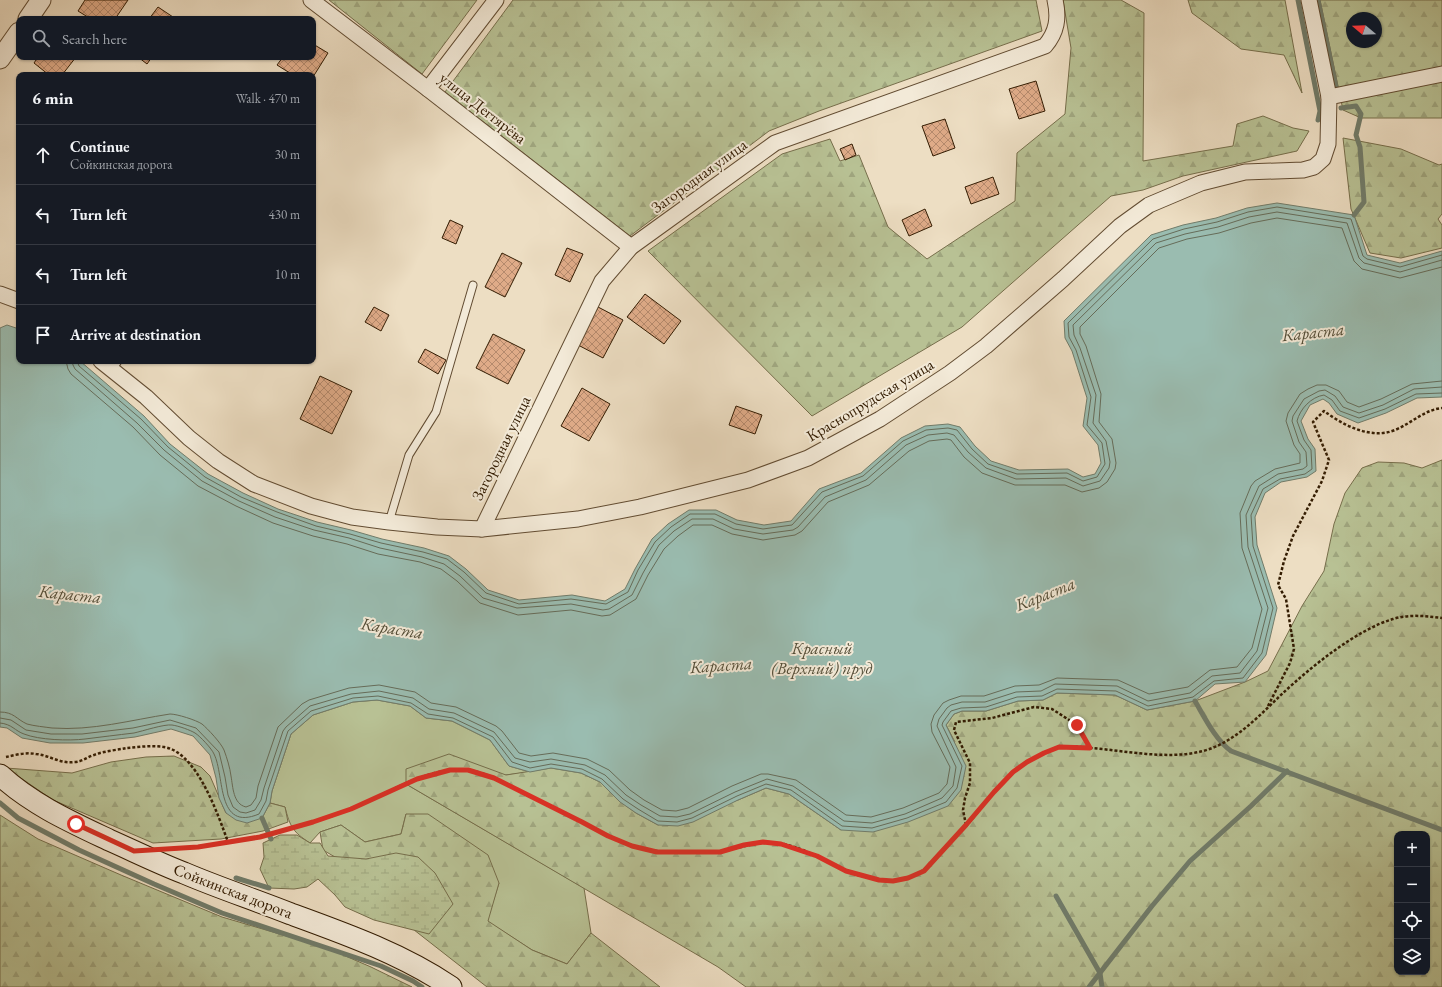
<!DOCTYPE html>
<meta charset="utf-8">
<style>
:root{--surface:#171b24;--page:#20242c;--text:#f1f3f6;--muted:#9ea1a6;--line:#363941}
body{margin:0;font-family:"EB Garamond",serif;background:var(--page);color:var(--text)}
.controls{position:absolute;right:12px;bottom:12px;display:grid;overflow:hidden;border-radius:8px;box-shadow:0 1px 3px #0004}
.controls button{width:36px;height:36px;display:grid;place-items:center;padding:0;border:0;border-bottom:1px solid var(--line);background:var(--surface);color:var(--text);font:20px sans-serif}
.compass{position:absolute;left:1346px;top:12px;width:36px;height:36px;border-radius:50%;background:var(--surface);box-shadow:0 1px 3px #0004;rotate:289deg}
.stop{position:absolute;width:12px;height:12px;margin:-9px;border:3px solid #d93025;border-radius:50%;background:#fff}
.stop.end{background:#d93025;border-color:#fff;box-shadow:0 1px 4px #0008}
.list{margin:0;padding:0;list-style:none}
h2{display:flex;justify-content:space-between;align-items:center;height:52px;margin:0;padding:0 16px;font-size:17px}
h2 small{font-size:13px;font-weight:400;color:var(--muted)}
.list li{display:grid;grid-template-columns:26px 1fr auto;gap:12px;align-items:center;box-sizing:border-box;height:60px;padding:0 16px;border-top:1px solid var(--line)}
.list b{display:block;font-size:15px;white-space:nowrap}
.list p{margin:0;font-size:13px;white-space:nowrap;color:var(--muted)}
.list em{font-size:13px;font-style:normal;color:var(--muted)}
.icon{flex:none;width:22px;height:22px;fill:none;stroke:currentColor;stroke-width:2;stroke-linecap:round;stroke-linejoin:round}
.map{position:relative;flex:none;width:1442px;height:987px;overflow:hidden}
.search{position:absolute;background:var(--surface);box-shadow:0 1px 3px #0004;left:16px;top:16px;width:300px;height:44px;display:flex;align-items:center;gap:10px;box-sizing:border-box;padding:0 14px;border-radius:8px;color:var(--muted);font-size:15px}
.panel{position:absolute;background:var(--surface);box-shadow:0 1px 3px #0004;left:16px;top:72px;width:300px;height:292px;border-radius:8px}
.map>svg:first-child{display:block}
.grass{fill:#b8c194;stroke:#766e4b}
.forest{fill:url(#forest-firs);stroke:#766e4b;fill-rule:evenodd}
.wetland{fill:url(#wetland-marsh);stroke:#766e4b}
.water{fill:#9abcb0;stroke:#717c6a}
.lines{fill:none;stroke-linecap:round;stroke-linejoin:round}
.shore{stroke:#666c59;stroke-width:1}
.stream{stroke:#717c6a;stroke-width:5}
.building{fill:url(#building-cross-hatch);stroke:#331c02}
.service-casing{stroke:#624c32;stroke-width:9}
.minor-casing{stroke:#624c32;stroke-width:17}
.tertiary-casing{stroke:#624c32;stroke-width:21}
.secondary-casing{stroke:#331c02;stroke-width:23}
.path{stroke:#331c02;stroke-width:2.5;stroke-dasharray:3 2;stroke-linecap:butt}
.service{stroke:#f3ead8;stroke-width:7}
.minor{stroke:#f3ead8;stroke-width:15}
.tertiary{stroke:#f3ead8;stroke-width:19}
.secondary{stroke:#f3ead8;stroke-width:21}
.route{stroke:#d93025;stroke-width:5}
.labels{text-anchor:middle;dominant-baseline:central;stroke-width:4;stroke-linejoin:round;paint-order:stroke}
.street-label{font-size:16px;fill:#331c02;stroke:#f3ead8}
.water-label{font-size:17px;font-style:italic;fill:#524c36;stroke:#f3ead8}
</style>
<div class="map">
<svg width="1442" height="987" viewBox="0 0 1442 987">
<defs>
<pattern id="forest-firs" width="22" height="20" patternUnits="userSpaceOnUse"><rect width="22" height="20" fill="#b8c194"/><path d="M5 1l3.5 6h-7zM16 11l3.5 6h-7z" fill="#9fa57e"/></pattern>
<pattern id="wetland-marsh" width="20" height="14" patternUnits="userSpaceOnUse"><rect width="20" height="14" fill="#b8c194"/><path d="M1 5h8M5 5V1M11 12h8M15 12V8" fill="none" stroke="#9fa57e"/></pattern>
<pattern id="building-cross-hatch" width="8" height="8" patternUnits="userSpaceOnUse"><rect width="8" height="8" fill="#dfab88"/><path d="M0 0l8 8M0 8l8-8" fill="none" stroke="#b58a6d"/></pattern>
</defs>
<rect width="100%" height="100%" fill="#eddec3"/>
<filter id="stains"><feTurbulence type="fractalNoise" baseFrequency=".005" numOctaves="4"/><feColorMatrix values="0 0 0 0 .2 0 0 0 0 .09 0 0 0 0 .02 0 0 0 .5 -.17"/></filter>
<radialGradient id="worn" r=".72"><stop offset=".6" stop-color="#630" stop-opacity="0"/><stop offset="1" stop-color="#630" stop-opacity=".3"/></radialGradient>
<path class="grass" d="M 377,700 L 410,706 L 426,718 L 452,721 L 490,740 L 509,766 L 530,772 L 506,775 L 406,784 L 584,888 L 591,933 L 567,964 L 532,950 L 487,921 L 499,883 L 406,814 L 401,834 L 365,842 L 341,825 L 320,832 L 310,843 C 293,832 290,827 285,807 L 270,803 L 272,791 L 291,734 L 313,715 L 353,702 Z"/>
<g class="forest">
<polygon points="329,0 477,0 422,74"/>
<polygon points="513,0 1036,0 1042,31 819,111 769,131 630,236 445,92"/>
<polygon points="1063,0 1121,0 1144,13 1143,161 1233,146 1237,124 1263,116 1293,128 1309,131 1297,151 1183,176 1143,190 1111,196 962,327 812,416 648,251 782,154 830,139 840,161 859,155 888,227 927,259 1015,201 1017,153 1065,114 1071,48"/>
<polygon points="1188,0 1285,0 1302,93 1284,55 1241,49 1192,13"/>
<path d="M 1320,0 L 1442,0 L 1442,118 L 1361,118 L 1343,110 ZM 1352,18 L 1376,18 L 1376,42 L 1352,42 Z"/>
<polygon points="1343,138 1401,149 1439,165 1442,164 1442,214 1438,219 1442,225 1442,248 1401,258 1370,253 1351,209"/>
<path d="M 1442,460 L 1442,987 L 746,987 L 718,967 L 406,784 L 406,769 L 449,754 L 506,775 L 551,768 L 581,773 L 600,782 L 621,802 L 636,813 L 658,825 L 738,800 L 766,788 L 789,794 L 841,830 L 955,742 L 946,725 L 954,714 L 962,711 L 986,711 L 1018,701 L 1043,700 L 1057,693 L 1115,695 L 1147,710 L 1195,701 L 1245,682 L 1268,671 L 1302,606 L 1324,571 L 1334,524 L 1345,493 L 1362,468 L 1378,462 L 1404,463 L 1422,468 ZM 1397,834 L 1427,834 L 1427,972 L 1397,972 Z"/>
<polygon points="174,756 201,767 210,776 226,813 262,818 270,803 285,807 288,822 263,831 221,839 153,843 53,800 6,768 72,773 111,762 146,757"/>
<polygon points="406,814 428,814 488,855 499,883 488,921 532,950 567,964 591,933 660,987 487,987 386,908 364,874 323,850 320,832 341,825 365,842 401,834"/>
<polygon points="0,815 38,839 121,875 222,917 327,948 371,967 412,987 0,987"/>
</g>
<polygon class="wetland" points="280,835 297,835 310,843 320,843 328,856 366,859 396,853 418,857 435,873 453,904 429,934 374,920 345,907 335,895 318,879 307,887 294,889 269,888 260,869 264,857 263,843"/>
<polygon class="water" points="1277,203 1354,215 1367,255 1400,263 1442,251 1442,397 1417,398 1386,413 1358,423 1337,414 1329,403 1323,399 1310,405 1301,421 1308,439 1315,449 1316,471 1307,477 1281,482 1265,493 1255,517 1257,545 1277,608 1266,655 1245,682 1215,684 1195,701 1147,710 1115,695 1057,693 1043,700 1018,701 986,711 962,711 954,714 946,725 966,766 961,790 948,806 908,822 873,832 841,830 789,794 766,788 738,800 693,822 678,826 658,825 636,813 620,802 600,782 581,773 551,768 530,772 509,766 490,740 452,721 426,718 410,706 377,700 353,702 313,715 291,734 272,791 270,803 262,818 247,823 236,820 226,813 219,798 216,778 210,755 193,736 171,729 135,737 83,743 50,743 22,738 7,728 0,727 0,328 7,325 19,329 19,361 80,361 144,416 170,444 208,474 243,493 278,509 317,522 351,530 382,539 424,548 449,556 466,569 488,590 519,600 572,595 605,601 625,589 635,569 652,539 668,524 689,510 716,510 737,520 764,525 791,521 819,489 861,473 901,438 925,426 948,424 960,427 975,446 991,461 1019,470 1068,469 1083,477 1095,474 1101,463 1098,445 1083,426 1087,398 1072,351 1065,338 1064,321 1151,235 1183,225 1216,218 1247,208"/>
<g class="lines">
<g class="shore">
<polyline points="66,361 68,369 71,374 133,427 160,455 198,486 236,506 273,523 313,536 347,544 378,554 420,562 441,569 457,581 480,603 518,615 571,610 602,616 610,615 636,599 648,575 664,549 678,536 693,525 712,525 732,534 763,540 795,535 802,531 828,502 869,485 909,451 929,441 947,439 951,440 964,457 982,473 1015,485 1065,485 1082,492 1099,488 1107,482 1115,469 1116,463 1112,439 1099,422 1101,394 1086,346 1080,334 1080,327 1159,248 1187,239 1219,233 1251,223 1277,218 1342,228 1354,261 1362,269 1400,278 1442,267"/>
<polyline points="72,361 73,365 75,369 137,423 164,450 202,481 239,501 275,517 314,530 349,538 380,548 422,557 444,564 460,576 483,598 517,608 571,604 603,610 609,609 632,595 643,573 659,545 674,531 692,519 713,519 734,529 763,534 793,530 798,527 825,497 866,480 906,445 928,435 947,433 954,435 968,452 986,468 1016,479 1066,478 1083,486 1100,481 1109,468 1110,462 1106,441 1093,423 1096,395 1080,348 1074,335 1073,325 1156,243 1185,234 1218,227 1249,217 1277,212 1347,223 1359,258 1364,263 1400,272 1442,260"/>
<polyline points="77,361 79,366 141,419 168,447 205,477 241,497 277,512 316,526 350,534 381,543 423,552 447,559 464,572 486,593 519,604 571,599 606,604 628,592 638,570 655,542 671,527 690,514 715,514 736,524 763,529 792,525 822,492 863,476 903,441 926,430 948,428 957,430 972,449 988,464 1017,474 1067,473 1083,481 1097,477 1105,464 1102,443 1087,425 1091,397 1076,350 1069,337 1068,323 1153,239 1184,229 1217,222 1248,212 1277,207 1351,219 1363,256 1367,259 1400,267 1442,255"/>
<path d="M 0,712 C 14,712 16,719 27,724 C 34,726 45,727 52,728 C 92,731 131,720 170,714 C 177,714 196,720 202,724 C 208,729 221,743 224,750 C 227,758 230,768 231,776 C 233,787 233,804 246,807 L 251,805 L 256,798 L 258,786 L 278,727 L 302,704 L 309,700 L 349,688 L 379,685 L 415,692 L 431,703 L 456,707 L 496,726 L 502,731 L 519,753 L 531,756 L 553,753 L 587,759 L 609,770 L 630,790 L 644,800 L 662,810 L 676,811 L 688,808 L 732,786 L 761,774 L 768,774 L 796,780 L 846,815 L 871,817 L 903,808 L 939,793 L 947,784 L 950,767 L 932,732 L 931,724 L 934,715 L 943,703 L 949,700 L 961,696 L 984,696 L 1015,686 L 1039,685 L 1057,678 L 1118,680 L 1149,694 L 1188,687 L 1210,670 L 1237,667 L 1252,648 L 1262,609 L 1242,548 L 1240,513 L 1251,486 L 1255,481 L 1275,469 L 1300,463 L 1300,454 L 1294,445 L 1286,421 L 1288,413 L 1300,394 L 1308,389 L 1317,385 L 1326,385 L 1339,391 L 1347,402 L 1359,407 L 1381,399 L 1412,384 L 1442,381"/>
<polyline points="0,718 11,720 26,730 51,734 82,734 133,728 170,720 196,728 219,752 225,777 228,795 233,807 240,812 246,813 255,810 261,800 264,788 283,731 286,727 310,706 351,694 379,691 413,698 429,709 454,713 494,732 515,758 530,762 551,759 585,765 605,775 626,795 641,805 660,816 677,817 690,814 735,792 767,779 793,786 844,821 872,823 905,814 942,798 953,786 956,767 937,726 939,719 947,708 951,705 962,702 985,702 1016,692 1041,691 1055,684 1117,686 1148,701 1190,693 1212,676 1240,673 1257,651 1268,608 1248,547 1246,515 1259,486 1278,474 1303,469 1307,466 1306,452 1299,442 1292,421 1293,416 1304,399 1319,391 1325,390 1335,396 1343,407 1359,413 1383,405 1414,389 1442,387"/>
<path d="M 0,723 C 12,724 15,731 24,734 C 39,740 69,741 85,739 C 101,737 117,735 134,733 C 143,731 164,724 172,725 C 179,726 190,730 195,733 C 200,736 212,749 214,754 C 225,776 216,832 259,814 L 266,801 L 268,790 L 288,731 L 311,711 L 353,698 L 378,696 L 411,703 L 428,714 L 453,718 L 493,737 L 512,762 L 530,768 L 551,764 L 582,769 L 602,779 L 623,799 L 638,809 L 658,821 L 677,822 L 692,818 L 737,796 L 766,784 L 791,790 L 842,826 L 872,828 L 907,818 L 946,802 L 957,788 L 962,766 L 942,725 L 943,722 L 951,711 L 961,708 L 986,707 L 1017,697 L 1042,696 L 1057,689 L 1116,691 L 1148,706 L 1193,697 L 1214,681 L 1243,678 L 1262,653 L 1273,608 L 1253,546 L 1251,515 L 1263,489 L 1280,479 L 1305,474 L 1312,469 L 1311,450 L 1304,440 L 1297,421 C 1300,409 1311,397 1324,395 L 1332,400 L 1340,411 L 1359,418 L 1385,409 L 1416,394 L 1442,393"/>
</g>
<g class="stream">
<polyline points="1298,0 1320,111 1318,120"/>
<polyline points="1318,0 1336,87"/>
<polyline points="1341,108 1356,106 1361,114 1356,135 1360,147 1364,202 1354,215"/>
<path d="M 1195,701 C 1205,718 1215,739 1231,751 L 1442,830"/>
<polyline points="0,803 18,818 79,850 154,884 222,913 381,966 413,981 422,987"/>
<polyline points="262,818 271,839"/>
<polyline points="236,878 269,888"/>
<polyline points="1056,896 1100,973 1102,987"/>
<polyline points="1089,987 1152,906 1190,861 1251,806 1287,771"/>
</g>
</g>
<g class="building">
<polygon points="85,0 128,0 115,19 91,19 78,11"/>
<polygon points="158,7 176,19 149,19"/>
<polygon points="313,44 328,53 313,77 313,75 293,75 277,65 283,57 313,57"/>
<polygon points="38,57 76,57 62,75 49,75 34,63"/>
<polygon points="138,57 152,57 147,64"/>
<polygon points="1036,81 1045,111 1019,119 1009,89"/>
<polygon points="945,119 955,148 933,156 922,126"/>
<polygon points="852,144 856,155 845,160 840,149"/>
<polygon points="993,177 999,194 971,204 965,187"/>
<polygon points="925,209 932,226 909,236 902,220"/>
<polygon points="450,220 463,226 456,244 442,238"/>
<polygon points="567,248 583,254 570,282 555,275"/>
<polygon points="502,253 522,263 505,297 485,287"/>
<polygon points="645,294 681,321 664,344 627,317"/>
<polygon points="374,307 389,315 381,331 365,322"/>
<polygon points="598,307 623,320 603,358 578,345"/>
<polygon points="493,334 525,350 508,384 476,368"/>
<polygon points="425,349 446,360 438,374 418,362"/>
<polygon points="320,376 352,391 332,434 300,419"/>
<polygon points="582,388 610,404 589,441 561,426"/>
<polygon points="736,406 762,415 755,434 729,425"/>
</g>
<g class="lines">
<defs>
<g id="service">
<polyline points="112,370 118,361"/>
<polyline points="389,522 409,455 436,412 473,285"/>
</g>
<g id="minor">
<polyline points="311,0 428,89 631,247"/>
<polyline points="1309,0 1329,97"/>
<polyline points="428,89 496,0"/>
<polyline points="0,294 19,301"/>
<polyline points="101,361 146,397 189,438 218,461 254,484 311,506 352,517 389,522 437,527 482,529 578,519 640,507 748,480 808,458 880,419 950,373 986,346 1063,279 1120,226 1149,205 1201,183 1245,172 1303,170 1314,167 1323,159 1328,144 1329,97 1442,74"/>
<path d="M 482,529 L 602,281 L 631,247 L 775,143 L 1045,46 C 1057,32 1059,18 1055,0"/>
</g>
<g id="tertiary">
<polyline points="28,19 41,0"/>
<polyline points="0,59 19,32"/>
</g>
<path id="secondary" d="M 0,775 C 31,804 71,822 109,840 C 134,851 158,863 184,873 C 219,888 256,900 291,914 C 346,934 402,954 451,987"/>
</defs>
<use href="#service" class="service-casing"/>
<use href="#minor" class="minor-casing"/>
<use href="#tertiary" class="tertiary-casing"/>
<use href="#secondary" class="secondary-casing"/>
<g class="path">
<path d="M 1268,706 L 1290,663 L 1294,649 L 1286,599 L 1278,585 L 1284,561 L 1293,536 L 1322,481 L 1329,460 L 1313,422 L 1324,411 C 1343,425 1371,440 1395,430 C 1412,423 1424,410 1442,408"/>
<path d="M 6,757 C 15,755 26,752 36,754 C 49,755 60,764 74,762 C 82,762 87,757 94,755 C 104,751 117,750 127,748 C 139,747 152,745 164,747 C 197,752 218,815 228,842"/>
<polyline points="966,825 963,810 965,798 970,783 970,763 954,730 956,722 992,718 1034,707 1052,709 1077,725 1090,747"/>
<path d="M 175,849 C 233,845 291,831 346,811 C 383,797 424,767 465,770 C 486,771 505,784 523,793 C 542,802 562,811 580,821 C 597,830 613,840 631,845 C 654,853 677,853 701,852 C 708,852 715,852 722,851 C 741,848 757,841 777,843 C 801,846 821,859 842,869 C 859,877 886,883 904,879 C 924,874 930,864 943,850 C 951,842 959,833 967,825 C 987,802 1004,775 1031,760 C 1039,755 1047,751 1056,748 C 1068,745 1080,747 1091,748 C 1130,751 1180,763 1217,746 C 1243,734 1263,712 1283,693 C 1311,667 1356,630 1393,619 C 1409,614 1426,616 1442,618"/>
</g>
<use href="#service" class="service"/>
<use href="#minor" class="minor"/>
<use href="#tertiary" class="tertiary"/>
<use href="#secondary" class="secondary"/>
</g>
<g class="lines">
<polyline class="route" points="76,824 134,851 198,847 260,837 313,822 351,809 417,779 450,770 468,770 494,778 582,822 608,836 632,846 657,852 720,852 744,845 763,842 781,844 817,856 846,871 879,880 893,881 908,878 924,871 966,825 994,792 1013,772 1027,762 1044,753 1059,747 1090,748 1077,725"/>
</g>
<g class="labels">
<g class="street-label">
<text transform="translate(483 108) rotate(38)">улица Дегтярёва</text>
<text transform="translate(699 176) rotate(-36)">Загородная улица</text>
<text transform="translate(870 400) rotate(-31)">Краснопрудская улица</text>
<text transform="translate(501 448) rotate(-64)">Загородная улица</text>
<text transform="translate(233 891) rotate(21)">Сойкинская дорога</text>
</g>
<g class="water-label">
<text transform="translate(1313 332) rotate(-6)">Караста</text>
<text transform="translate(70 594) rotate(6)">Караста</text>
<text transform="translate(1045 594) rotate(-22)">Караста</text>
<text transform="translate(392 628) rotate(9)">Караста</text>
<text x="822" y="648">Красный<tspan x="822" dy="20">(Верхний) пруд</tspan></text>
<text transform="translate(721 665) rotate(-4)">Караста</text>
</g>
</g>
<rect width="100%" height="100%" filter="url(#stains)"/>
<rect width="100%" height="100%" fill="url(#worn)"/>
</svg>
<div class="controls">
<button>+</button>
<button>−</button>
<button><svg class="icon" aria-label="locate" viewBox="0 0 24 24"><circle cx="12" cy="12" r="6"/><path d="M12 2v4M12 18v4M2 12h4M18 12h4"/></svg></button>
<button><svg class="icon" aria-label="layers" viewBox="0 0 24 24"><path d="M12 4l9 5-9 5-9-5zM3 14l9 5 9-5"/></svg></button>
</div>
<svg class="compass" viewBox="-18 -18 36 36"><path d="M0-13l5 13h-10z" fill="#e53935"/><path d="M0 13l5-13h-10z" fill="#9ea1a6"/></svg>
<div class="stop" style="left:76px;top:824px"></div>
<div class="stop end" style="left:1077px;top:725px"></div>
<div class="search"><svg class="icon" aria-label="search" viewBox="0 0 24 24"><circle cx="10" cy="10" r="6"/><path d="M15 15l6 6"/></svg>Search here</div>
<section class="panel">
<h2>6 min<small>Walk · 470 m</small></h2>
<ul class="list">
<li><svg class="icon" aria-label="ahead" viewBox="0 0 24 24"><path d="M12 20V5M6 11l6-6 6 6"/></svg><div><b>Continue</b><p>Сойкинская дорога</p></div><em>30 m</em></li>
<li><svg class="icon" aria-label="left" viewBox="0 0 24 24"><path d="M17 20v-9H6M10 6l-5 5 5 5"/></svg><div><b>Turn left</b></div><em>430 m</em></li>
<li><svg class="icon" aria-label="left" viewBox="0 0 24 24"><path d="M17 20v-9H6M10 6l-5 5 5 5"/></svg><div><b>Turn left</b></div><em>10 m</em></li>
<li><svg class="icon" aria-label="arrive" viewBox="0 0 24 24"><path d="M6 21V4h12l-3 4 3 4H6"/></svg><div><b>Arrive at destination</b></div></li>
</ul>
</section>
</div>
